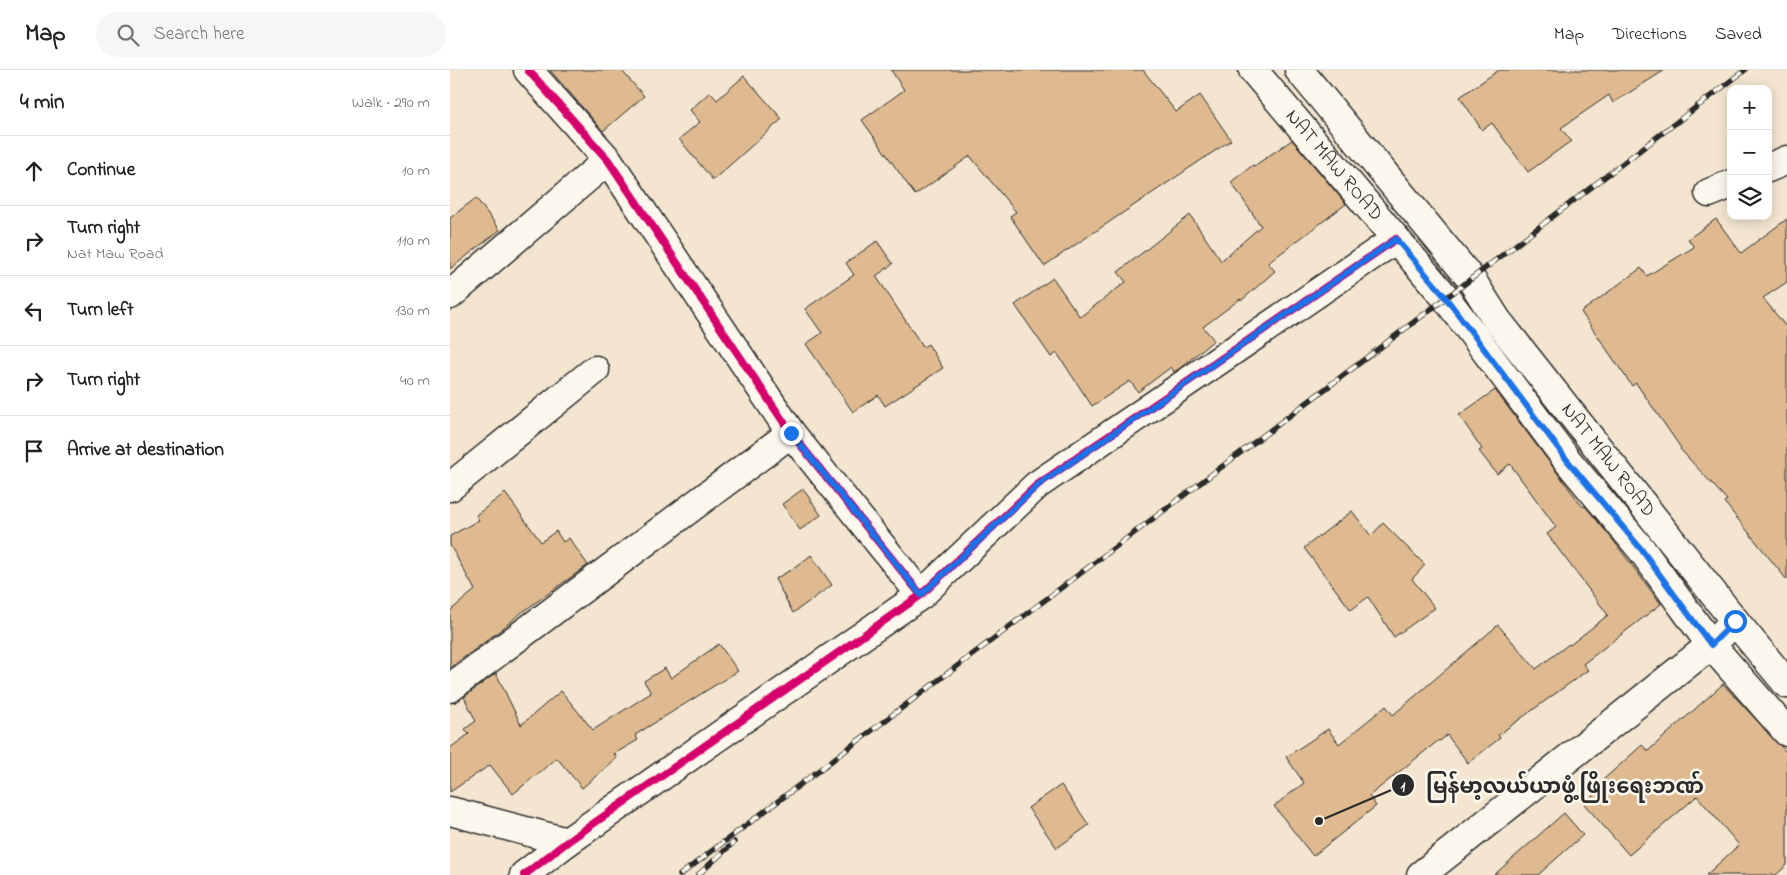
<!DOCTYPE html>
<meta charset="utf-8">
<style>
:root{--surface:#fff;--page:#f6f6f6;--text:#202124;--muted:#757577;--line:#e0e0e0}
body{margin:0;font-family:"Indie Flower","Noto Sans Myanmar",sans-serif;background:var(--page);color:var(--text)}
.controls{position:absolute;right:15px;top:15px;display:grid;overflow:hidden;border-radius:10px;box-shadow:0 2px 12px #0003}
.controls button{width:45px;height:45px;display:grid;place-items:center;padding:0;border:0;border-bottom:1px solid var(--line);background:var(--surface);color:var(--text);font:25px sans-serif}
.stop{position:absolute;width:15px;height:15px;margin:-11px;border:4px solid #1a73e8;border-radius:50%;background:#fff}
.stop.end{background:#1a73e8;border-color:#fff;box-shadow:0 1px 5px #0008}
.list{margin:0;padding:0;list-style:none}
h2{display:flex;justify-content:space-between;align-items:center;height:65px;margin:0;padding:0 20px;font-size:21px}
h2 small{font-size:16px;font-weight:400;color:var(--muted)}
.list li{display:grid;grid-template-columns:32px 1fr auto;gap:15px;align-items:center;box-sizing:border-box;height:70px;padding:0 20px;border-top:1px solid var(--line)}
.list b{display:block;font-size:19px;white-space:nowrap}
.list p{margin:0;font-size:16px;white-space:nowrap;color:var(--muted)}
.list em{font-size:16px;font-style:normal;color:var(--muted)}
.icon{flex:none;width:28px;height:28px;fill:none;stroke:currentColor;stroke-width:2;stroke-linecap:round;stroke-linejoin:round}
.map{position:relative;flex:none;width:1337px;height:805px;overflow:hidden}
header{display:flex;align-items:center;gap:30px;box-sizing:border-box;height:70px;padding:0 25px;background:var(--surface);border-bottom:1px solid var(--line)}
header strong{font-size:24px}
nav{display:flex;gap:28px;margin-inline-start:auto;font-size:18px}
.search{width:350px;height:45px;background:var(--page);display:flex;align-items:center;gap:12px;box-sizing:border-box;padding:0 18px;border-radius:28px;color:var(--muted);font-size:19px}
main{display:flex}
aside{flex:1;background:var(--surface)}
.map>svg:first-child{display:block}
.building{fill:#dfba90;stroke:#2b2b2b}
.lines{fill:none;stroke-linecap:round;stroke-linejoin:round}
.minor-casing{stroke:#2b2b2b;stroke-width:31}
.major-casing{stroke:#2b2b2b;stroke-width:31}
.minor{stroke:#fbf7ec;stroke-width:28}
.major{stroke:#fbf7ec;stroke-width:28}
.rail-casing{stroke:#2b2b2b;stroke-width:5.5}
.rail{stroke:#fbf7ec;stroke-width:4;stroke-dasharray:11;stroke-linecap:butt}
.cycleway-casing{stroke:#fbf7ec;stroke-width:11}
.cycleway{stroke:#d6006c;stroke-width:8}
.route{stroke:#1a73e8;stroke-width:6}
.labels{text-anchor:middle;dominant-baseline:central;stroke-width:5;stroke-linejoin:round;paint-order:stroke}
.street-label{font-size:20px;fill:#2b2b2b;stroke:#fbf7ec}
.leader{fill:none;stroke:#2b2b2b;stroke-width:2}
.callout-dot{fill:#2b2b2b;stroke:#fbf7ec;stroke-width:2}
.mark-label{font-size:15px;text-anchor:middle;font-weight:bold;fill:#fff}
.callout-label{font-size:21px;text-anchor:middle;font-weight:bold;fill:#2b2b2b;stroke:#fbf7ec;stroke-width:5;stroke-linejoin:round;paint-order:stroke}
</style>
<header>
<strong>Map</strong>
<div class="search"><svg class="icon" aria-label="search" viewBox="0 0 24 24"><circle cx="10" cy="10" r="6"/><path d="M15 15l6 6"/></svg>Search here</div>
<nav><a>Map</a><a>Directions</a><a>Saved</a></nav>
</header>
<main>
<aside>
<h2>4 min<small>Walk · 290 m</small></h2>
<ul class="list">
<li><svg class="icon" aria-label="ahead" viewBox="0 0 24 24"><path d="M12 20V5M6 11l6-6 6 6"/></svg><div><b>Continue</b></div><em>10 m</em></li>
<li><svg class="icon" aria-label="right" viewBox="0 0 24 24"><path d="M7 20v-9h11M14 6l5 5-5 5"/></svg><div><b>Turn right</b><p>Nat Maw Road</p></div><em>110 m</em></li>
<li><svg class="icon" aria-label="left" viewBox="0 0 24 24"><path d="M17 20v-9H6M10 6l-5 5 5 5"/></svg><div><b>Turn left</b></div><em>130 m</em></li>
<li><svg class="icon" aria-label="right" viewBox="0 0 24 24"><path d="M7 20v-9h11M14 6l5 5-5 5"/></svg><div><b>Turn right</b></div><em>40 m</em></li>
<li><svg class="icon" aria-label="arrive" viewBox="0 0 24 24"><path d="M6 21V4h12l-3 4 3 4H6"/></svg><div><b>Arrive at destination</b></div></li>
</ul>
</aside>
<div class="map">
<svg width="1337" height="805" viewBox="0 0 1337 805">
<rect width="100%" height="100%" fill="#f3e5d0"/>
<filter id="ink" filterUnits="userSpaceOnUse"><feTurbulence type="fractalNoise" baseFrequency=".02" numOctaves="2"/><feDisplacementMap in="SourceGraphic" scale="10" xChannelSelector="R" yChannelSelector="G"/><feConvolveMatrix kernelMatrix="1 2 1 2 8 2 1 2 1" color-interpolation-filters="sRGB"/></filter>
<g filter="url(#ink)">
<g class="building">
<polygon points="100,0 171,0 194,26 153,61"/>
<polygon points="441,0 693,0 726,42 750,25 781,70 594,196 560,146 566,142 520,86 465,125 412,50 454,20"/>
<polygon points="1049,0 1215,0 1163,33 1159,25 1111,58 1121,71 1078,102 1042,53 1032,60 1010,27"/>
<polygon points="294,6 332,49 263,110 229,69 250,52 240,40 260,22 267,30"/>
<polygon points="842,70 896,134 818,193 825,201 792,230 790,229 753,257 764,270 730,298 724,302 721,297 688,322 680,311 642,336 607,283 601,287 565,235 603,208 630,247 676,212 668,202 740,145 771,191 811,156 781,112 803,95 804,96"/>
<polygon points="26,128 50,160 0,199 0,148"/>
<polygon points="1266,149 1291,183 1337,149 1337,212 1313,228 1337,258 1337,510 1274,432 1277,430 1230,379 1231,378 1186,313 1182,316 1131,242 1191,198 1197,206 1244,177 1238,169"/>
<polygon points="427,171 443,194 426,206 473,277 478,274 493,298 435,336 428,325 403,342 356,274 372,263 355,239 404,205 396,193"/>
<polygon points="1045,320 1133,437 1135,436 1163,470 1211,534 1133,594 1138,600 1048,665 1050,668 1018,693 997,665 990,671 989,670 919,726 926,736 863,786 824,736 854,713 836,687 878,659 889,674 936,636 943,645 1048,555 1086,599 1119,574 1120,575 1158,545 1097,464 1106,457 1060,394 1047,404 1029,381 1032,379 1009,345"/>
<polygon points="353,419 371,445 350,460 332,434"/>
<polygon points="55,423 91,472 106,461 113,472 119,468 138,495 71,543 52,559 0,598 0,541 25,520 0,475 0,466 29,450 26,445"/>
<polygon points="902,441 921,466 933,453 975,495 962,509 985,538 944,567 918,527 901,540 854,478"/>
<polygon points="361,485 382,515 343,543 325,509 346,497"/>
<polygon points="269,574 288,601 185,665 188,670 164,684 167,688 132,718 107,688 63,724 40,695 0,722 0,678 19,664 15,659 26,651 14,627 46,603 71,655 111,621 143,660 201,623 194,611 215,598 221,608"/>
<polygon points="1273,614 1337,683 1337,795 1326,805 1256,805 1289,775 1247,726 1179,785 1134,734 1157,714 1153,710 1192,675 1198,681"/>
<polygon points="611,715 639,755 607,778 578,738"/>
<polygon points="1114,743 1133,765 1088,805 1044,805"/>
</g>
<g class="lines">
<defs>
<g id="minor">
<polyline points="78,0 158,90 341,363 471,525"/>
<polyline points="1318,98 1337,90"/>
<polyline points="1259,123 1281,114"/>
<polyline points="0,225 158,90"/>
<polyline points="0,417 145,300"/>
<polyline points="0,618 341,363"/>
<polyline points="0,741 117,772"/>
<polyline points="74,805 117,772 471,525 587,415 946,169"/>
<polyline points="971,805 1261,575 1285,551"/>
</g>
<g id="major">
<path id="s1" d="M 803,0 L 996,228 L 1117,390 L 1191,479 L 1261,575 L 1337,662"/>
<path id="s2" d="M 849,0 L 1021,209 L 1047,250 L 1285,551 L 1337,614"/>
</g>
</defs>
<use href="#minor" class="minor-casing"/>
<use href="#major" class="major-casing"/>
<use href="#minor" class="minor"/>
<use href="#major" class="major"/>
<defs>
<g id="rail">
<polyline points="230,805 1021,209 1295,0"/>
<polyline points="248,805 284,772"/>
</g>
</defs>
<use href="#rail" class="rail-casing"/>
<use href="#rail" class="rail"/>
<defs>
<g id="cycleway">
<polyline points="78,0 158,90 341,363 471,525"/>
<polyline points="74,805 117,772 471,525 587,415 946,169"/>
</g>
</defs>
<use href="#cycleway" class="cycleway-casing"/>
<use href="#cycleway" class="cycleway"/>
</g>
</g>
<g class="lines" filter="url(#ink)">
<polyline class="route" points="341,363 471,525 588,415 946,169 996,228 1117,390 1191,479 1261,575 1285,551"/>
</g>
<g class="labels">
<g class="street-label">
<text stroke="none"><textPath href="#s1" startOffset="125">NAT MAW ROAD</textPath></text>
<text stroke="none"><textPath href="#s2" startOffset="498">NAT MAW ROAD</textPath></text>
</g>
</g>
<path class="leader" d="M869 751L953 715"/>
<g class="callout-dot">
<circle cx="869" cy="751" r="5"/>
<circle cx="953" cy="715" r="12"/>
</g>
<g class="mark-label">
<text x="953" y="721">1</text>
</g>
<g class="callout-label">
<text x="1115" y="723">မြန်မာ့လယ်ယာဖွံ့ဖြိုးရေးဘဏ်</text>
</g>
</svg>
<div class="controls">
<button>+</button>
<button>−</button>
<button><svg class="icon" aria-label="layers" viewBox="0 0 24 24"><path d="M12 4l9 5-9 5-9-5zM3 14l9 5 9-5"/></svg></button>
</div>
<div class="stop" style="left:1285px;top:551px"></div>
<div class="stop end" style="left:341px;top:363px"></div>
</div>
</main>
